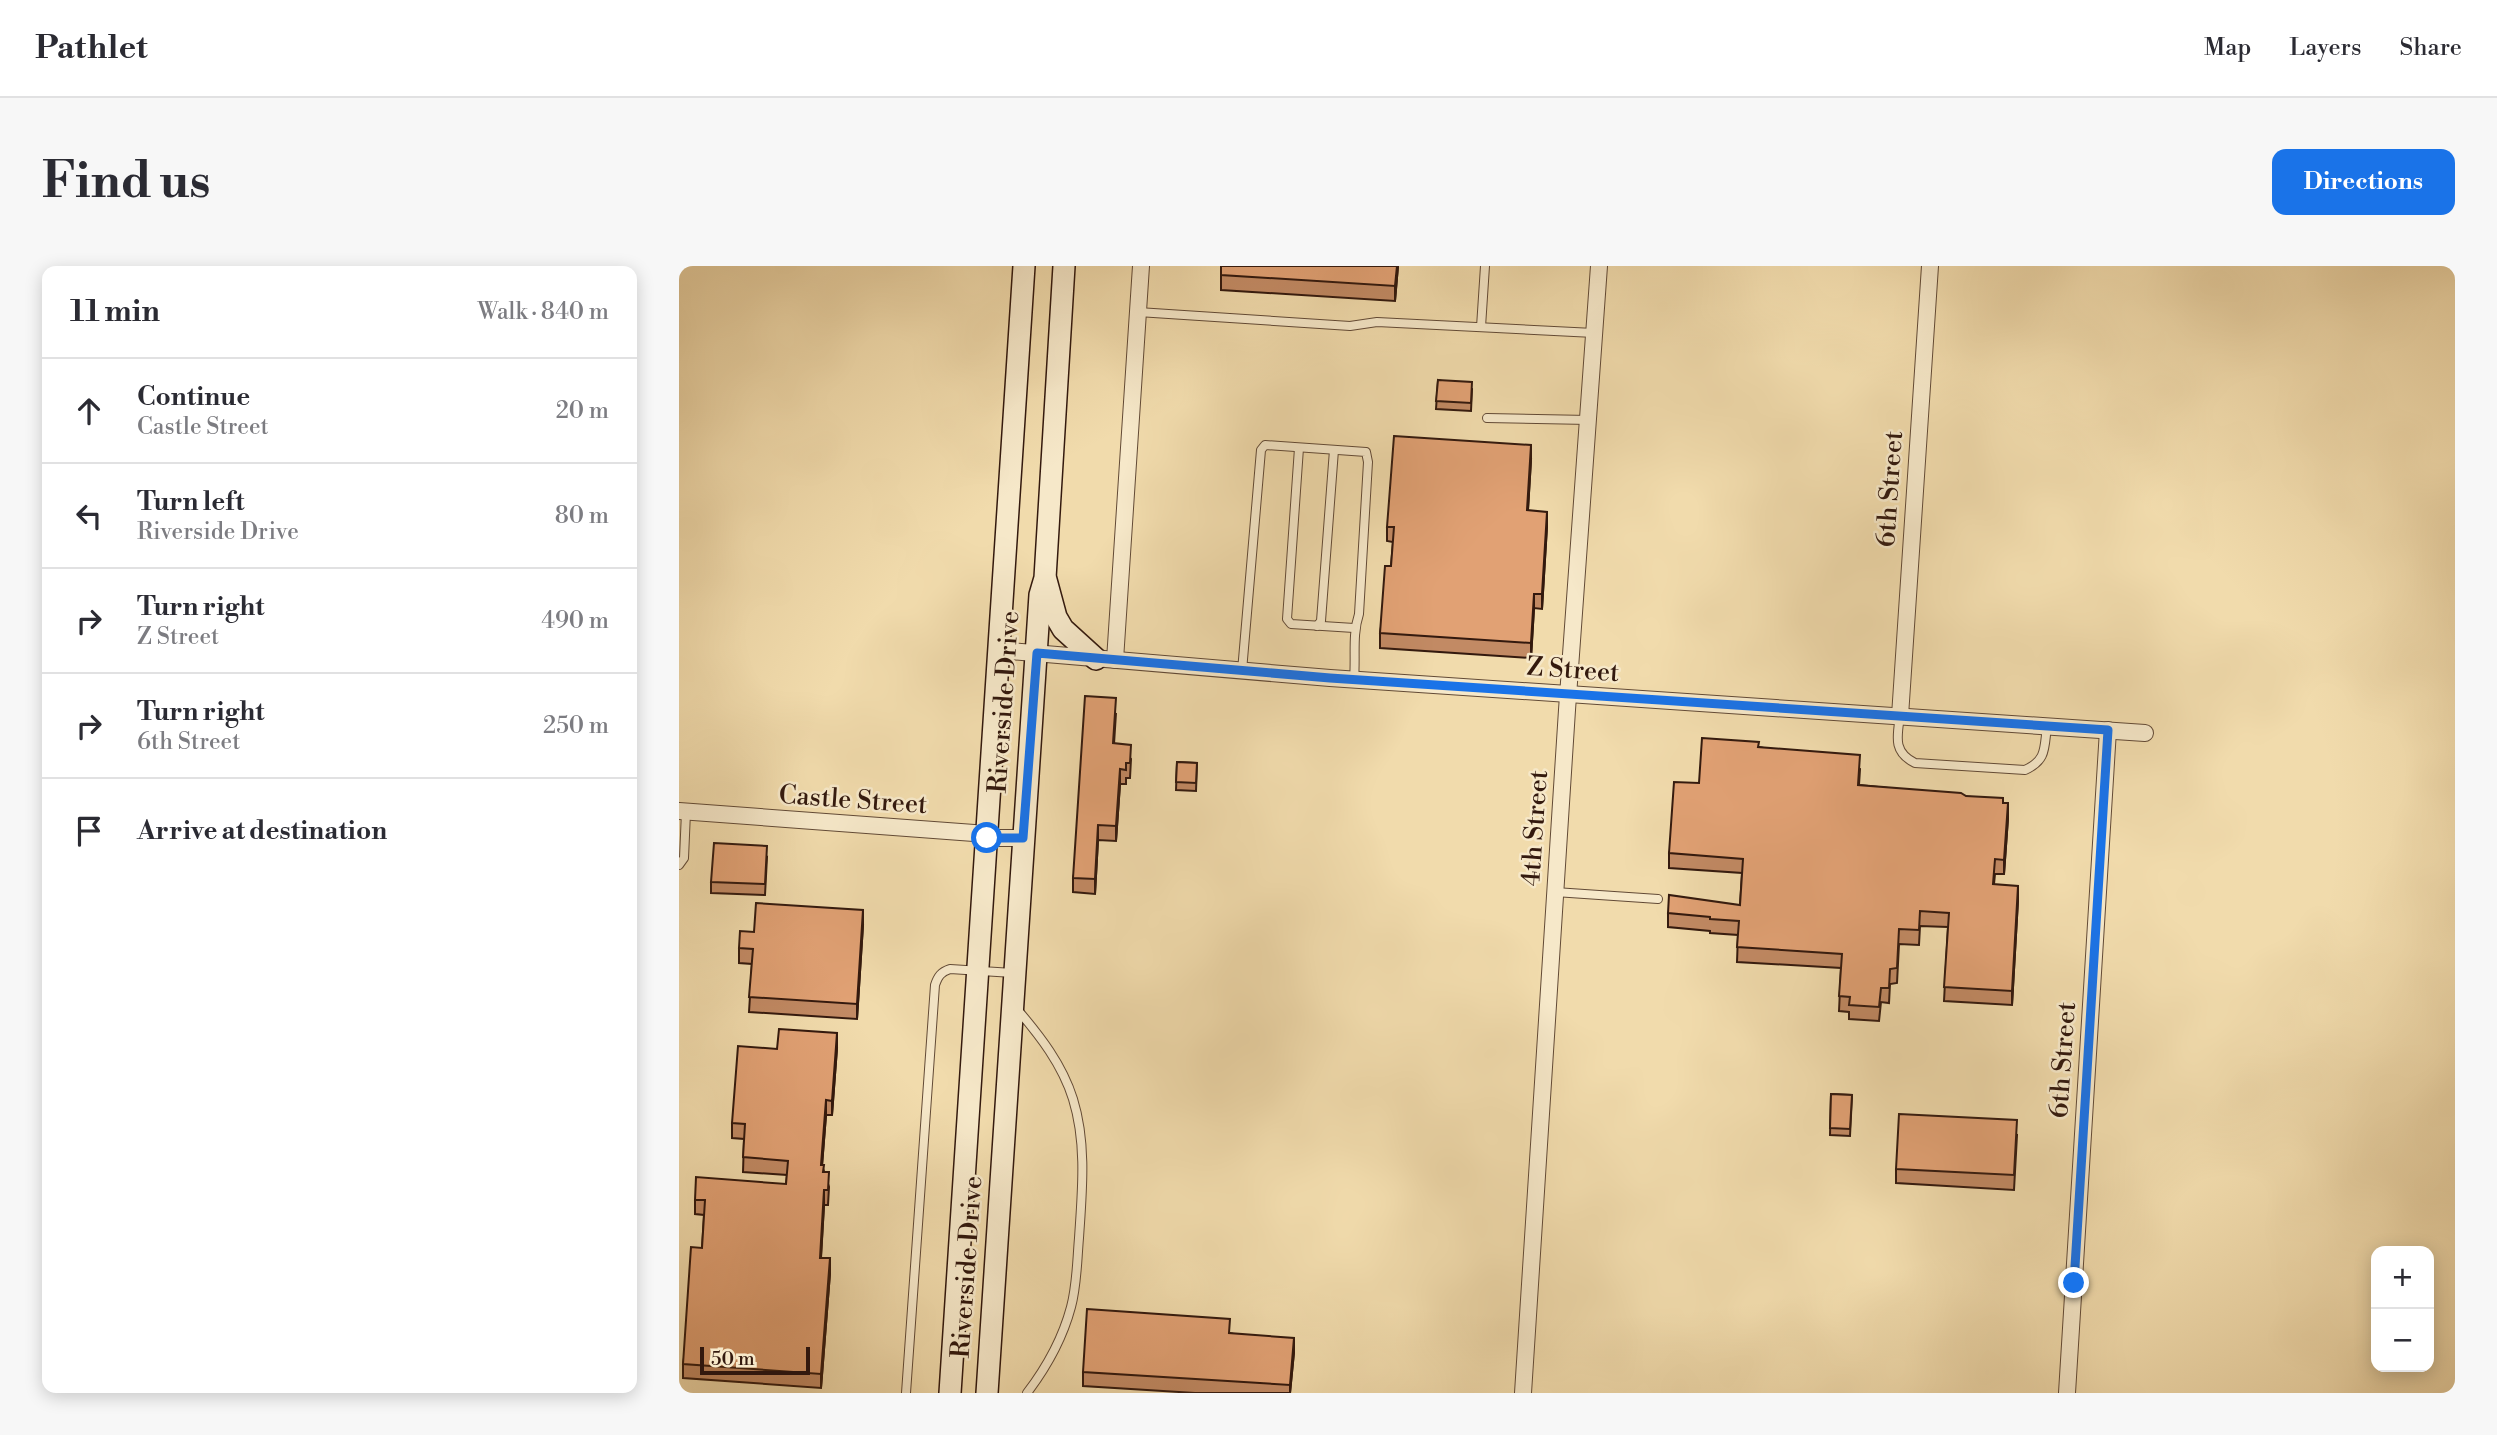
<!DOCTYPE html>
<meta charset="utf-8">
<style>
:root{--surface:#fff;--page:#f7f7f7;--text:#2b2b33;--muted:#7c7c81;--line:#e1e1e2;--accent:#1a73e8}
body{margin:0;font-family:"Libre Bodoni",serif;background:var(--page);color:var(--text)}
.controls{position:absolute;right:21px;bottom:21px;display:grid;overflow:hidden;border-radius:14px;box-shadow:0 4px 18px #0003}
.controls button{width:63px;height:63px;display:grid;place-items:center;padding:0;border:0;border-bottom:2px solid var(--line);background:var(--surface);color:var(--text);font:35px sans-serif}
.scale{position:absolute;left:21px;bottom:18px;width:110px;box-sizing:border-box;padding-left:7px;border:4px solid #33190e;border-top:0;font-size:19px;line-height:24px;white-space:nowrap;color:#33190e;-webkit-text-stroke:5px #f6e8c9;paint-order:stroke}
.stop{position:absolute;width:21px;height:21px;margin:-16px;border:5px solid #1a73e8;border-radius:50%;background:#fff}
.stop.end{background:#1a73e8;border-color:#fff;box-shadow:0 2px 7px #0008}
.list{margin:0;padding:0;list-style:none}
h2{display:flex;justify-content:space-between;align-items:center;height:91px;margin:0;padding:0 28px;font-size:30px}
h2 small{font-size:23px;font-weight:400;color:var(--muted)}
.list li{display:grid;grid-template-columns:46px 1fr auto;gap:21px;align-items:center;box-sizing:border-box;height:105px;padding:0 28px;border-top:2px solid var(--line)}
.list b{display:block;font-size:26px;white-space:nowrap}
.list p{margin:0;font-size:23px;white-space:nowrap;color:var(--muted)}
.list em{font-size:23px;font-style:normal;color:var(--muted)}
.icon{flex:none;width:38px;height:38px;fill:none;stroke:currentColor;stroke-width:2;stroke-linecap:round;stroke-linejoin:round}
.map{position:relative;flex:none;width:1776px;height:1127px;overflow:hidden;border-radius:14px}
header{display:flex;align-items:center;gap:42px;box-sizing:border-box;height:98px;padding:0 35px;background:var(--surface);border-bottom:2px solid var(--line)}
header strong{font-size:33px}
nav{display:flex;gap:38px;margin-inline-start:auto;font-size:24px}
.intro{display:flex;align-items:center;justify-content:space-between;box-sizing:border-box;height:168px;padding:0 42px}
h1{margin:0;font-size:49px}
.button{padding:18px 32px;border-radius:14px;background:var(--accent);color:#fff;font-size:24px;font-weight:700}
main{display:flex;gap:42px;padding:0 42px}
aside{flex:1;background:var(--surface);border-radius:14px;box-shadow:0 4px 18px #0003}
.map>svg:first-child{display:block}
.lines{fill:none;stroke-linecap:round;stroke-linejoin:round}
.lane-casing{stroke:#624a36;stroke-width:10}
.street-casing{stroke:#624a36;stroke-width:18}
.secondary-casing{stroke:#33190e;stroke-width:24}
.lane{stroke:#f6e8c9;stroke-width:8}
.street{stroke:#f6e8c9;stroke-width:16}
.secondary{stroke:#f6e8c9;stroke-width:21}
.wall{fill:#c28a64;stroke:#33190e;stroke-width:2}
.shaded-wall{fill:#9e7151;stroke:#33190e;stroke-width:2}
.building{fill:#e1a174;stroke:#33190e;stroke-width:2}
.route{stroke:#1a73e8;stroke-width:9}
.labels{text-anchor:middle;dominant-baseline:central;stroke-width:5;stroke-linejoin:round;paint-order:stroke}
.street-label{font-size:26px;fill:#33190e;stroke:#f6e8c9}
</style>
<header>
<strong>Pathlet</strong>
<nav><a>Map</a><a>Layers</a><a>Share</a></nav>
</header>
<div class="intro"><h1>Find us</h1><a class="button">Directions</a></div>
<main>
<aside>
<h2>11 min<small>Walk · 840 m</small></h2>
<ul class="list">
<li><svg class="icon" aria-label="ahead" viewBox="0 0 24 24"><path d="M12 20V5M6 11l6-6 6 6"/></svg><div><b>Continue</b><p>Castle Street</p></div><em>20 m</em></li>
<li><svg class="icon" aria-label="left" viewBox="0 0 24 24"><path d="M17 20v-9H6M10 6l-5 5 5 5"/></svg><div><b>Turn left</b><p>Riverside Drive</p></div><em>80 m</em></li>
<li><svg class="icon" aria-label="right" viewBox="0 0 24 24"><path d="M7 20v-9h11M14 6l5 5-5 5"/></svg><div><b>Turn right</b><p>Z Street</p></div><em>490 m</em></li>
<li><svg class="icon" aria-label="right" viewBox="0 0 24 24"><path d="M7 20v-9h11M14 6l5 5-5 5"/></svg><div><b>Turn right</b><p>6th Street</p></div><em>250 m</em></li>
<li><svg class="icon" aria-label="arrive" viewBox="0 0 24 24"><path d="M6 21V4h12l-3 4 3 4H6"/></svg><div><b>Arrive at destination</b></div></li>
</ul>
</aside>
<div class="map">
<svg width="1776" height="1127" viewBox="0 0 1776 1127">
<rect width="100%" height="100%" fill="#f1dbac"/>
<filter id="stains"><feTurbulence type="fractalNoise" baseFrequency=".00286" numOctaves="4"/><feColorMatrix values="0 0 0 0 .2 0 0 0 0 .09 0 0 0 0 .02 0 0 0 .5 -.17"/></filter>
<radialGradient id="worn" r=".72"><stop offset=".6" stop-color="#630" stop-opacity="0"/><stop offset="1" stop-color="#630" stop-opacity=".3"/></radialGradient>
<g class="lines">
<defs>
<g id="lane">
<polyline points="459,46 671,60 698,56 915,67"/>
<polyline points="802,61 806,0"/>
<polyline points="808,152 910,154"/>
<polyline points="620,182 608,353 612,358 675,362"/>
<polyline points="638,360 642,355 655,184"/>
<path d="M 563,405 L 582,184 L 586,179 L 687,186 L 689,196 L 680,348 C 673,369 677,391 675,413"/>
<path d="M 1221,450 C 1218,471 1214,486 1236,497 L 1346,504 C 1368,494 1365,482 1368,460"/>
<polyline points="0,599 5,592 7,546"/>
<polyline points="876,626 979,633"/>
<path d="M 338,743 C 361,770 383,798 394,833 C 408,878 403,926 400,972 C 398,995 398,1019 392,1041 C 384,1071 367,1102 348,1127"/>
<path d="M 227,1127 L 256,719 C 259,710 262,706 271,703 L 334,707"/>
</g>
<g id="street">
<polyline points="320,384 651,412 1466,467"/>
<polyline points="436,394 462,0"/>
<polyline points="1221,450 1251,0"/>
<polyline points="0,545 295,567 308,572 344,572"/>
<polyline points="844,1127 888,444 920,0"/>
<polyline points="1388,1127 1429,464"/>
</g>
<g id="secondary">
<polyline points="367,314 377,351 384,363 417,393"/>
<polyline points="271,1127 345,0"/>
<polyline points="308,1127 361,329 366,312 385,0"/>
</g>
</defs>
<use href="#lane" class="lane-casing"/>
<use href="#street" class="street-casing"/>
<use href="#secondary" class="secondary-casing"/>
<use href="#lane" class="lane"/>
<use href="#street" class="street"/>
<use href="#secondary" class="secondary"/>
</g>
<g class="wall">
<polygon points="719,0 716,35 542,24 542,9"/>
<polygon points="759,114 793,123 792,145 757,143"/>
<polygon points="852,194 849,244 868,260 863,343 855,342 852,392 701,382 701,367 712,300 714,276 708,275 708,261"/>
<polygon points="437,447 435,478 452,493 451,512 447,512 447,518 441,518 437,575 419,574 416,628 394,626 394,612"/>
<polygon points="1080,481 1181,503 1180,519 1287,530 1324,537 1329,552 1325,608 1316,608 1315,618 1339,634 1333,739 1265,735 1269,661 1241,660 1240,679 1220,678 1218,717 1211,718 1210,737 1202,736 1200,755 1170,753 1170,746 1160,745 1162,702 1058,696 1059,669 1031,667 1031,665 989,661 989,647 1061,639 1063,607 990,602 990,587 1020,517"/>
<polygon points="498,496 518,497 517,525 497,524"/>
<polygon points="88,591 86,629 32,627 32,616"/>
<polygon points="184,659 178,753 70,746 73,698 60,697 60,682 75,666"/>
<polygon points="158,782 153,849 147,849 143,899 150,921 149,939 145,939 142,992 151,1007 142,1122 4,1112 4,1098 23,982 25,949 16,948 16,934 107,918 108,909 64,906 65,873 53,872 53,857 98,783"/>
<polygon points="1152,828 1173,829 1171,870 1151,869"/>
<polygon points="1338,869 1335,924 1217,917 1217,903"/>
<polygon points="551,1067 615,1086 611,1127 516,1127 404,1120 404,1106"/>
</g>
<g class="shaded-wall">
<polygon points="718,0 719,0 716,35 716,20"/>
<polygon points="852,179 852,194 848,259 848,244"/>
<polygon points="868,246 868,260 863,343 863,328"/>
<polygon points="855,328 855,342 852,392 852,377"/>
<polygon points="441,503 441,518 437,575 437,560"/>
<polygon points="1329,537 1329,552 1325,608 1325,594"/>
<polygon points="419,559 419,574 416,628 416,613"/>
<polygon points="1339,620 1339,634 1333,739 1333,725"/>
<polygon points="184,644 184,659 178,753 178,738"/>
<polygon points="158,767 158,782 153,849 153,835"/>
<polygon points="147,834 147,849 142,913 142,899"/>
<polygon points="145,924 145,939 141,1006 141,992"/>
<polygon points="151,992 151,1007 142,1122 142,1108"/>
<polygon points="615,1072 615,1086 611,1127 611,1119"/>
</g>
<g class="building">
<polygon points="542,0 718,0 716,20 542,9"/>
<polygon points="759,114 793,116 792,137 757,135"/>
<polygon points="715,170 852,179 848,244 868,246 863,328 855,328 852,377 701,367 706,300 712,300 715,261 708,261"/>
<polygon points="406,430 437,432 434,477 452,479 451,497 447,497 447,504 441,503 437,560 419,559 416,613 394,612"/>
<polygon points="1023,472 1080,476 1079,481 1181,489 1179,519 1282,527 1287,530 1324,532 1324,537 1329,537 1325,594 1316,593 1314,618 1339,620 1333,725 1265,721 1270,647 1241,645 1240,664 1220,663 1218,702 1211,703 1210,722 1202,722 1200,741 1170,739 1171,731 1160,730 1163,688 1058,681 1060,655 1031,653 1031,651 989,647 990,629 1061,639 1064,593 990,587 995,516 1020,517"/>
<polygon points="498,496 518,497 517,517 497,516"/>
<polygon points="35,577 88,580 86,618 32,616"/>
<polygon points="77,637 184,644 178,738 70,731 74,683 60,682 61,665 75,666"/>
<polygon points="100,763 158,767 153,835 147,834 142,899 145,899 144,906 150,906 149,924 145,924 141,992 151,992 142,1108 4,1098 12,981 23,982 26,934 16,934 17,911 107,918 109,895 64,891 66,858 53,857 59,780 98,783"/>
<polygon points="1152,828 1173,829 1171,863 1151,862"/>
<polygon points="1220,848 1338,854 1335,909 1217,903"/>
<polygon points="408,1043 551,1053 550,1067 615,1072 611,1119 404,1106"/>
</g>
<g class="lines">
<polyline class="route" points="308,572 344,572 358,387 651,412 1429,464 1395,1017"/>
</g>
<g class="labels">
<g class="street-label">
<text transform="translate(1211 223) rotate(-86)">6th Street</text>
<text transform="translate(894 404) rotate(4)">Z Street</text>
<text transform="translate(325 436) rotate(-86)">Riverside Drive</text>
<text transform="translate(174 534) rotate(4)">Castle Street</text>
<text transform="translate(856 562) rotate(-86)">4th Street</text>
<text transform="translate(1384 794) rotate(-86)">6th Street</text>
<text transform="translate(288 1001) rotate(-86)">Riverside Drive</text>
</g>
</g>
<rect width="100%" height="100%" filter="url(#stains)"/>
<rect width="100%" height="100%" fill="url(#worn)"/>
</svg>
<div class="controls">
<button>+</button>
<button>−</button>
</div>
<div class="scale">50 m</div>
<div class="stop" style="left:308px;top:572px"></div>
<div class="stop end" style="left:1395px;top:1017px"></div>
</div>
</main>
